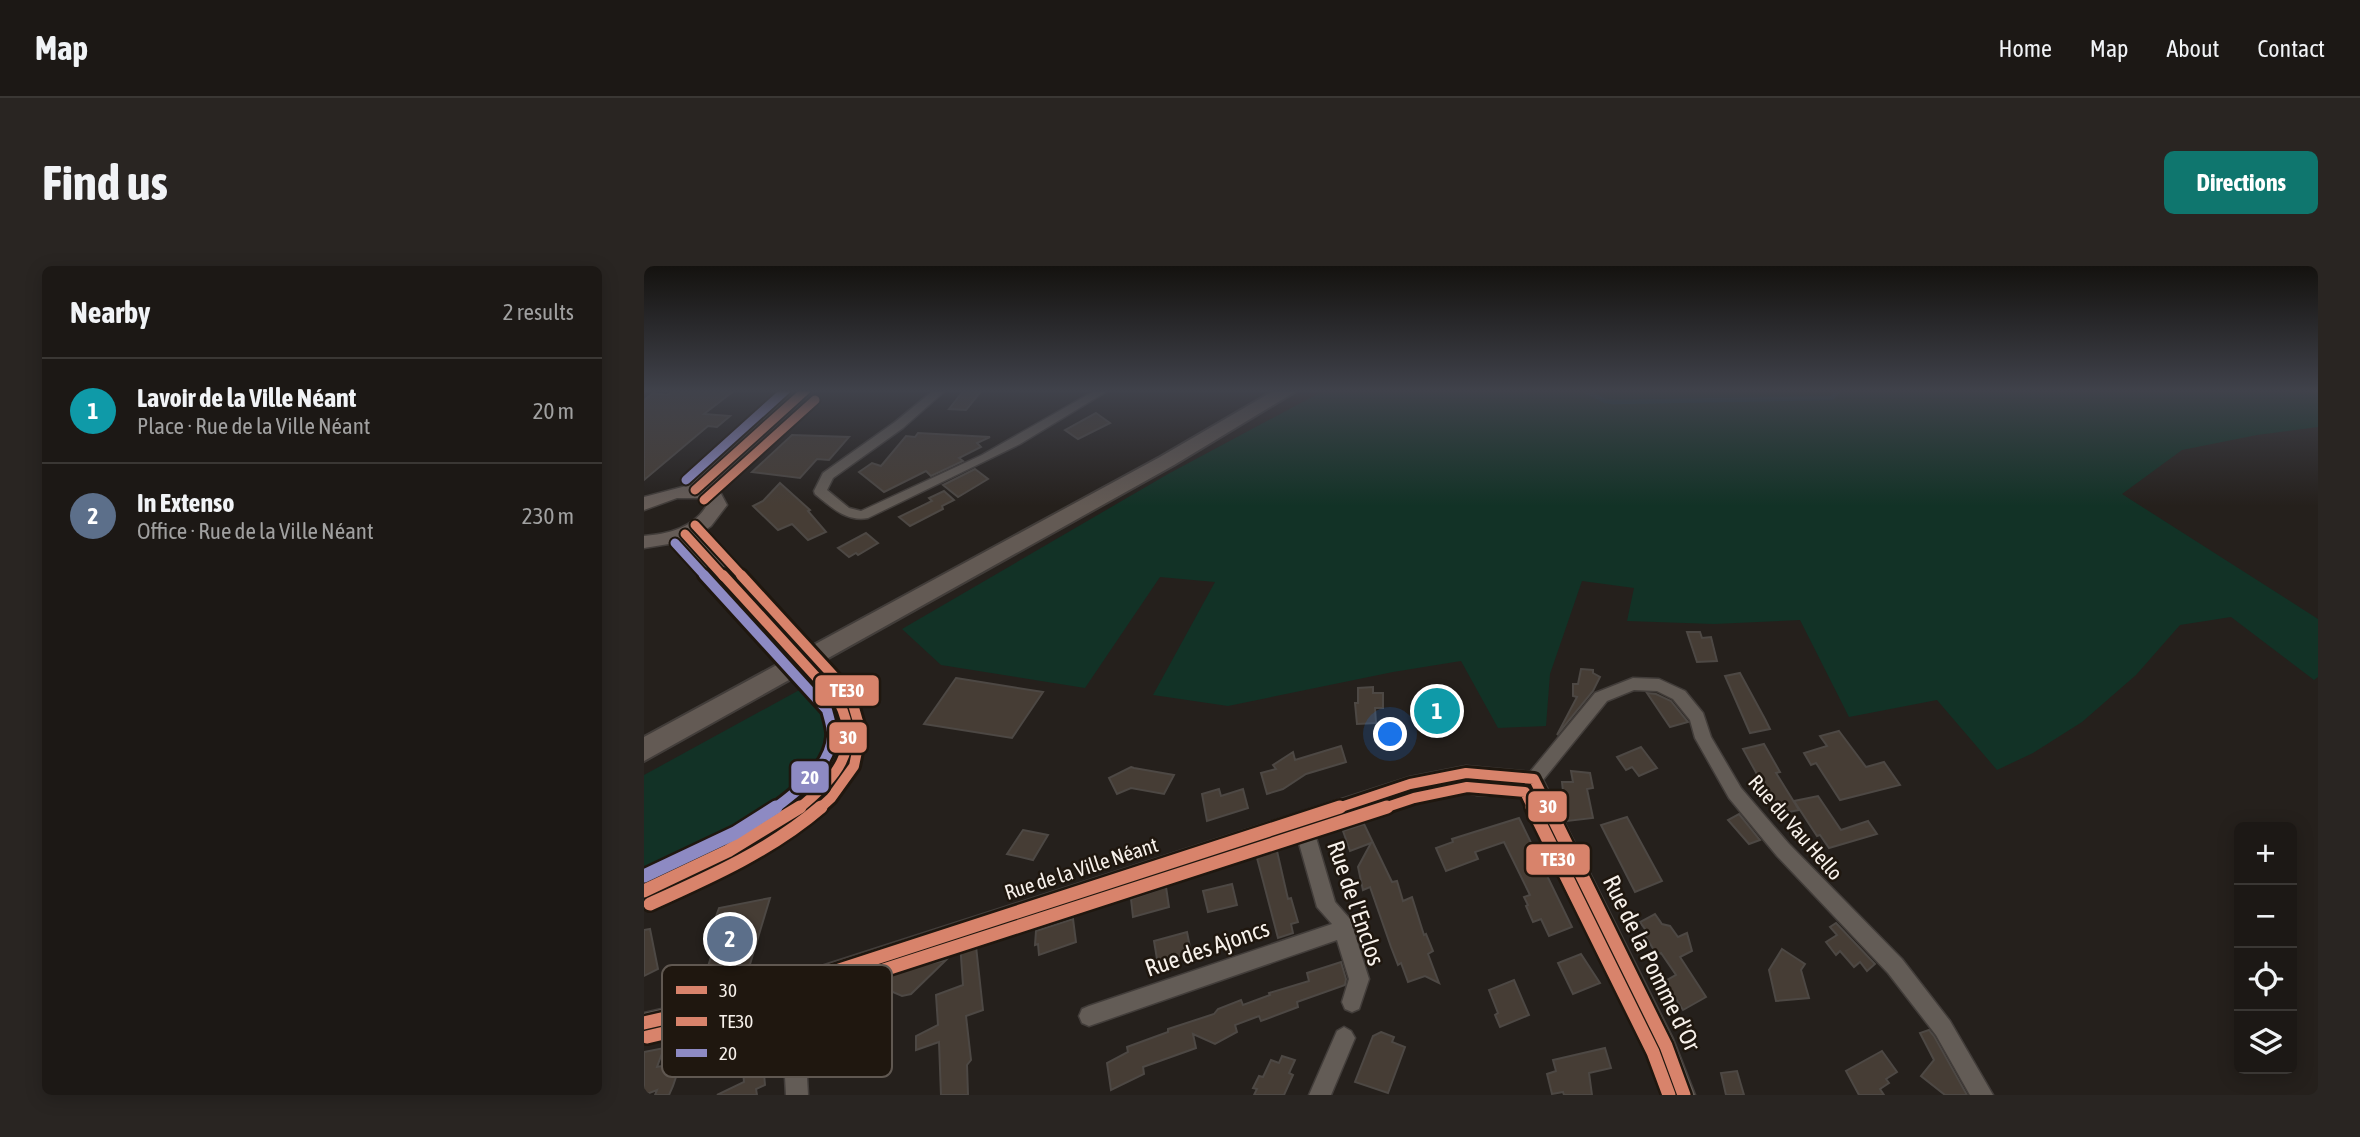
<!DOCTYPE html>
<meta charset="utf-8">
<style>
:root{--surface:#1c1815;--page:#292522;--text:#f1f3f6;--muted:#a0a0a0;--line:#3a3734;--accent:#0f766e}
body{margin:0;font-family:"Asap Condensed",sans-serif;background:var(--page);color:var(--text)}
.controls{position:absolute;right:21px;bottom:21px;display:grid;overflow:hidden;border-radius:10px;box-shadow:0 4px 18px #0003}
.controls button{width:63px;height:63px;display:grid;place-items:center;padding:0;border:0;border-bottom:2px solid var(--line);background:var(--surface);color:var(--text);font:35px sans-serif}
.you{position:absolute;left:747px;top:469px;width:24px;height:24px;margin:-18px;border:5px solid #fff;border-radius:50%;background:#1a73e8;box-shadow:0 0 0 10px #1a73e833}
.badge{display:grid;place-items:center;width:46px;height:46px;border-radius:50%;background:var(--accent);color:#fff;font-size:23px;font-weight:700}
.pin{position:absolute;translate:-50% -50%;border:4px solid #fff;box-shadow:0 2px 7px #0006}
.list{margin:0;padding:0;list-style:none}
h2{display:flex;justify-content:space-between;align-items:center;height:91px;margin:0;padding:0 28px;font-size:30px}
h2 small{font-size:23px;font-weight:400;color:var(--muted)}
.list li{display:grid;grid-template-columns:46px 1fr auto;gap:21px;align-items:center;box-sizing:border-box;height:105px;padding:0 28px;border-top:2px solid var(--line)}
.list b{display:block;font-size:26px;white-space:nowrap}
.list p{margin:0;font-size:23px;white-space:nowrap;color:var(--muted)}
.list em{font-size:23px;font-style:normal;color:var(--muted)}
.icon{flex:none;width:38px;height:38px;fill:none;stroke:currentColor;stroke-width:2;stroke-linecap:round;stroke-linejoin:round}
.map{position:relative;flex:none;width:1674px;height:829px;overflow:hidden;border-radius:10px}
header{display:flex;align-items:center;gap:42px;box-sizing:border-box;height:98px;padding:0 35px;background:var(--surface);border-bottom:2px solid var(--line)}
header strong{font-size:33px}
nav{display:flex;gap:38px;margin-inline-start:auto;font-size:24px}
.intro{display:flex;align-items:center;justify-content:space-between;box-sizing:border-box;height:168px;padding:0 42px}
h1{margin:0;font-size:49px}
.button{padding:18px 32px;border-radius:10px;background:var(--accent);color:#fff;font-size:24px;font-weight:700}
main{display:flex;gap:42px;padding:0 42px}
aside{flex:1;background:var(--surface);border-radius:10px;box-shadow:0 4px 18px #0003}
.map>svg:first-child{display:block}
.green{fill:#123226}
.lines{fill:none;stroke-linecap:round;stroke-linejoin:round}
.stream{stroke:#0c3840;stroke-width:4.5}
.building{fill:#463d35;stroke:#4d4844;stroke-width:2}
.minor-casing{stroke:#423d3a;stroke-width:3}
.secondary-casing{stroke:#423d3a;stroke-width:3}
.trunk-casing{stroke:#423d3a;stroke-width:4}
.minor{fill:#635c56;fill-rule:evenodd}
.secondary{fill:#665d58;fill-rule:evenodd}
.trunk{fill:#635a54;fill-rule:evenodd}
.secondary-bridge-casing{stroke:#423d3a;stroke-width:26;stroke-linecap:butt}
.secondary-bridge{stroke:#665d58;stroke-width:23}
.bus-1-far2-casing{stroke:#1f170f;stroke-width:13}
.bus-1-far1-casing{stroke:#1f170f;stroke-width:16}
.bus-1-casing{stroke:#1f170f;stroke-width:18}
.bus-2-far2-casing{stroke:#1f170f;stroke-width:13}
.bus-2-far1-casing{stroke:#1f170f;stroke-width:16}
.bus-2-casing{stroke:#1f170f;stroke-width:18}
.bus-3-far2-casing{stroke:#1f170f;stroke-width:13}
.bus-3-far1-casing{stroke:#1f170f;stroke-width:16}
.bus-3-casing{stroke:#1f170f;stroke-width:18}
.bus-1-far2{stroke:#d8836b;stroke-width:9}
.bus-1-far1{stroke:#d8836b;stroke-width:10}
.bus-1{stroke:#d8836b;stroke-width:13}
.bus-2-far2{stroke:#d8836b;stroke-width:9}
.bus-2-far1{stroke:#d8836b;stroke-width:10}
.bus-2{stroke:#d8836b;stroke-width:13}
.bus-3-far2{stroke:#8d8ac3;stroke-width:9}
.bus-3-far1{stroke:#8d8ac3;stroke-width:10}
.bus-3{stroke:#8d8ac3;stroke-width:13}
.labels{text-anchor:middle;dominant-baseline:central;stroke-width:5;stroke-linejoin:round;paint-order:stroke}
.street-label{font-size:21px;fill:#f7f1eb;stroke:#1f170f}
.near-street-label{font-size:24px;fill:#f7f1eb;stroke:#1f170f}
.key{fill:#1f170f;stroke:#605851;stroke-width:2}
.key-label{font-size:19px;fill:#f7f1eb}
.line-badge{stroke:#1f170f;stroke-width:2.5}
.badge-label{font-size:19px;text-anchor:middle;font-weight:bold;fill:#fff}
</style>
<header>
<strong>Map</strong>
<nav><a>Home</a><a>Map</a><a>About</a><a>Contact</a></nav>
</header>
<div class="intro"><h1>Find us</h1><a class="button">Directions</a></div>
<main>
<aside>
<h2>Nearby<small>2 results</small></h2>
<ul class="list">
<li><span class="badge" style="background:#0f9aa8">1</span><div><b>Lavoir de la Ville Néant</b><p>Place · Rue de la Ville Néant</p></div><em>20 m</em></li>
<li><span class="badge" style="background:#5c6f8a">2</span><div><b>In Extenso</b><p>Office · Rue de la Ville Néant</p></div><em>230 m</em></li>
</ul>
</aside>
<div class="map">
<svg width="1674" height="829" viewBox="0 0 1674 829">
<rect width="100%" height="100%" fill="#25201c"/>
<g class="green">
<polygon points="681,124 1674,124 1674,161 1613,169 1538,184 1478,228 1674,353 1674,411 1670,414 1587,351 1536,359 1492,409 1438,456 1389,487 1353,504 1293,434 1205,451 1156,354 1070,358 983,355 990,322 938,315 906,408 902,460 854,462 817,395 749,406 584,440 509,429 571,316 516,311 441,422 297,399 258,363 524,208"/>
<path d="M 159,422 L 181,441 C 183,459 185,476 178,494 C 155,549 51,587 0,611 L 0,509 Z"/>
</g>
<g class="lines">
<polyline class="stream" points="940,124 961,135 970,136 1188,132 1195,124"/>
</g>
<g class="building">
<polygon points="30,124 91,124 60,148 86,150 73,161 64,160 0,214 0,134 9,127 23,129"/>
<polygon points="320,124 338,124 322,144 305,143"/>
<polygon points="452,147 466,157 434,173 421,164"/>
<polygon points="274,167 346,171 333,177 337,181 315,192 319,195 287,210 282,205 240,226 215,206 228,197 237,200 262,170 271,171"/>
<polygon points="148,169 205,171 185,194 173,193 156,212 108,206"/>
<polygon points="331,203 344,213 314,231 299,219"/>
<polygon points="136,217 166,244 164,245 182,266 164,274 148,258 134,264 109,240 119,235"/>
<polygon points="300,225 310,234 298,240 299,243 266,260 255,251 288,235 285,232"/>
<polygon points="222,267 234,277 214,289 212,287 205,291 194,282"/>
<polygon points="1043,366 1056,366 1058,372 1067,371 1073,395 1053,396"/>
<polygon points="937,403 949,404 949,407 956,411 949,425 913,469 933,431 929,430 929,418 934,418"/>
<polygon points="1096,407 1121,453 1126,463 1106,467 1081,410"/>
<polygon points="312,412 399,426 368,472 280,458"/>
<polygon points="729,421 729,427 739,427 739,442 731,442 732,457 713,458 711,437 714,437 714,422"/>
<polygon points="1003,427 1012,428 1027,435 1044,456 1026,461"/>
<polygon points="1195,465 1222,501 1240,496 1256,519 1196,534 1172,497 1167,499 1160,487 1183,480 1176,470"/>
<polygon points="1120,478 1136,506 1132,507 1155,544 1135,548 1099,483"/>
<polygon points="697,480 702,496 662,508 639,523 623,528 617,507 632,503 629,499 649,486 651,494"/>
<polygon points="997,481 1013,502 995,510 988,501 982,504 973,491"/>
<polygon points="487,501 490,502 530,509 520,528 487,522 473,528 465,512"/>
<polygon points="927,505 946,507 949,522 943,523 949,552 923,555 922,553 918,516 929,516"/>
<polygon points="575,523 577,530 599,523 604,542 563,555 558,528"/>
<polygon points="1174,530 1197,564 1224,555 1233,568 1185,582 1176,569 1173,570 1150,535"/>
<polygon points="1095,548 1116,574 1105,578 1084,554"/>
<polygon points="983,551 1018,615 991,626 957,559"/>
<polygon points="875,552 928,661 905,670 897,653 889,656 882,640 884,639 880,631 886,629 860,576 831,586 834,593 802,605 792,582 809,576 808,573"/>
<polygon points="720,558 748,616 753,615 759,635 768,631 780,669 782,668 789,685 784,688 795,717 781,710 764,716 757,697 754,699 747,681 726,621 719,624 714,601 727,577 706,585 699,565"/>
<polygon points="379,564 404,569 389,594 363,588"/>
<polygon points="633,585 644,633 647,632 654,656 647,658 649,667 634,672 613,592"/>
<polygon points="588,618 593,639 564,646 559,625"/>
<polygon points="522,621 525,641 489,651 487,633"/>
<polygon points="126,632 104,705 60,713 74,669 65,671 75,642"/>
<polygon points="1011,648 1018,658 1026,660 1034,671 1043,667 1048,685 1036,691 1062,731 1039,744 1021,715 1032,709 1017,687 1013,689 1000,668 1003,666 996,656"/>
<polygon points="429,653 432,676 395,689 394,678 391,679 392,665"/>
<polygon points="1192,657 1231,698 1223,705 1216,696 1210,701 1196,685 1192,689 1182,676 1193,669 1186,661"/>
<polygon points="6,663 14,703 0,710 0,664"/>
<polygon points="543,666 547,686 514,699 510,675"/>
<polygon points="331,671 339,744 322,750 327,794 323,799 324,829 297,829 295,776 272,784 272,770 294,759 292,729 319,719 316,676"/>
<polygon points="1138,683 1161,698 1157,704 1165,732 1132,735 1125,704"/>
<polygon points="937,688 956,717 929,728 914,697"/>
<polygon points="302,694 267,728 258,730 249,726 212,734 210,747 196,750 201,716"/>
<polygon points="697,696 702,713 701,719 653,736 654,741 617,755 615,750 591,759 593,766 571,778 549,768 552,782 499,801 500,808 467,824 463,797 484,786 483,781 524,766 524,763 570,748 574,743 597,734 599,739 626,729 625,727 665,715 663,707"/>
<polygon points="870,714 885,749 856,761 851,749 854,747 845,724"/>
<polygon points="1285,764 1290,770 1323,829 1301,829 1277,810 1290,794 1276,767"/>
<polygon points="737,766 750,771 748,776 761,781 744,827 711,816 729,770"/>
<polygon points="20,782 13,801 37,796 29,820 25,829 11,829 13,824 0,829 0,786"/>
<polygon points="961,782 967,802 945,807 948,829 920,829 919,826 908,828 903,808 912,805 909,794"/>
<polygon points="1238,785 1253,806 1242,813 1245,817 1236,823 1240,829 1215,829 1202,805"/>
<polygon points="638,790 651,794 645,807 649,809 640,829 610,829 613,823 609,822 615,810 619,811 627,794 635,797"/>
<polygon points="119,796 121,819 112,823 113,829 73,829 100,816 99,805"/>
<polygon points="1093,805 1100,829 1082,829 1077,807"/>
</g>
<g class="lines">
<defs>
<g id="minor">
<path d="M 290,124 L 302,124 L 259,162 L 189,212 L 183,224 L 205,242 L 217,245 L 338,189 L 452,124 L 465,124 L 376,178 L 224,252 C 202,256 187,241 171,228 L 170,225 L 179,207 L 251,156 Z"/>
<polygon points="989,412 1015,413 1041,425 1059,447 1067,471 1097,522 1145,578 1258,693 1306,755 1349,829 1326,829 1292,769 1244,707 1133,590 1085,532 1051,472 1046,454 1029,433 1013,425 990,424 963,435 899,514 1029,773 1051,829 1029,829 1013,784 890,531 833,529 791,520 766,525 668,558 691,636 706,653 725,713 715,743 708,746 701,743 698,736 705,713 693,674 445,760 438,757 435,750 438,743 445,740 688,658 673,641 651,563 150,728 162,793 164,829 142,829 140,793 131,735 0,767 0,747 109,722 766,511 822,500 886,506 951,427"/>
<polygon points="700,761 707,765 711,772 687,829 665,829 693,765"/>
</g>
<g id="secondary">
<path d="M 153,124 L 170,124 L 65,221 L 75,224 L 83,239 L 67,260 L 54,269 L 143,364 L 146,370 L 143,376 L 135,378 L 127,376 L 37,276 L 0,282 L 0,270 C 24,268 50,262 63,239 L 60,232 L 33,232 L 0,244 L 0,231 L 46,219 Z"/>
<path d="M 195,427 L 203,430 C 213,447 221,466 214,486 C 193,553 63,614 0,637 L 0,612 C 48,590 176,537 191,483 C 195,466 191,451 183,436 L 187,430 Z"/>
</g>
<polygon id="trunk" points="631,124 654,124 530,199 0,495 0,471 516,191"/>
</defs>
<use href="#minor" class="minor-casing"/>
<use href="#secondary" class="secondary-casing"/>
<use href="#trunk" class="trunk-casing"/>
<use href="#minor" class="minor"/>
<use href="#secondary" class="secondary"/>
<use href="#trunk" class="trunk"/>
<defs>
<polyline id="secondary-bridge" points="135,370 195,436"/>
</defs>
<use href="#secondary-bridge" class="secondary-bridge-casing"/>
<use href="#secondary-bridge" class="secondary-bridge"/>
<defs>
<g id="bus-1-far2">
<polyline points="51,224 162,124"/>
<polyline points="41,268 80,311"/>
</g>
<g id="bus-1-far1">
<path d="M 79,309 L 195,436 C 219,484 190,514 154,543"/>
<polyline points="691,543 766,518 822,507 890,513 905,543"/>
</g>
<g id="bus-1">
<polyline points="904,541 1022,780 1040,829"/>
<polyline points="0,625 84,585 156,541"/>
<polyline points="0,757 109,732 696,541"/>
</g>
<g id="bus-2-far2">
<polyline points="60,234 171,134"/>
<polyline points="51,259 99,311"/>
</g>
<g id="bus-2-far1">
<polyline points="97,309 206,428 217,466 210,500 187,532 175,543"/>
<polyline points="737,543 770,532 823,521 881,526 889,543"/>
</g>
<g id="bus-2">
<polyline points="888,541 1009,786 1025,829"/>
<path d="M 6,638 C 66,611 127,584 177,541"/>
<polyline points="3,771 113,745 743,541"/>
</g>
<g id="bus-3-far2">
<polyline points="42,214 142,124"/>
<polyline points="31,277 62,311"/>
</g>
<path id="bus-3-far1" d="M 60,309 L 183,444 C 185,452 189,463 188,471 C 186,502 152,526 130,543"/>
<polyline id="bus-3" points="0,610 91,567 132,541"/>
</defs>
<use href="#bus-1-far2" class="bus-1-far2-casing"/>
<use href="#bus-1-far1" class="bus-1-far1-casing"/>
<use href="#bus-1" class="bus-1-casing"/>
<use href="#bus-2-far2" class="bus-2-far2-casing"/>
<use href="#bus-2-far1" class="bus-2-far1-casing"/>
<use href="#bus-2" class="bus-2-casing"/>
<use href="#bus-3-far2" class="bus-3-far2-casing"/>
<use href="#bus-3-far1" class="bus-3-far1-casing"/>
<use href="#bus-3" class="bus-3-casing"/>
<use href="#bus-1-far2" class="bus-1-far2"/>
<use href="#bus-1-far1" class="bus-1-far1"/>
<use href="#bus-1" class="bus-1"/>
<use href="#bus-2-far2" class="bus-2-far2"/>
<use href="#bus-2-far1" class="bus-2-far1"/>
<use href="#bus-2" class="bus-2"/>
<use href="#bus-3-far2" class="bus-3-far2"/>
<use href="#bus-3-far1" class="bus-3-far1"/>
<use href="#bus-3" class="bus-3"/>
</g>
<linearGradient id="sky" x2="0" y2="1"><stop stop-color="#14120f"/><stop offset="0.52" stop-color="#40424b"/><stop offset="1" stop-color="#40424b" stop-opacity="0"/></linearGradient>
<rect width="1674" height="240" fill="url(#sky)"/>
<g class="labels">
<g class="street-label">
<text transform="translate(1152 561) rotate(49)">Rue du Vau Hello</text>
<text transform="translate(437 602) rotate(-18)">Rue de la Ville Néant</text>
</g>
<g class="near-street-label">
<text transform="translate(712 637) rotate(71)">Rue de l'Enclos</text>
<text transform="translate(563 682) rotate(-19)">Rue des Ajoncs</text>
<text transform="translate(1008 697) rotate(64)">Rue de la Pomme d'Or</text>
</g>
</g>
<rect x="18" y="699" width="230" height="112" rx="10" class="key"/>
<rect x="32" y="720" width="31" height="8" fill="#d8836b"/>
<rect x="32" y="751" width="31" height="9" fill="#d8836b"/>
<rect x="32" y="783" width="31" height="8" fill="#8d8ac3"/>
<g class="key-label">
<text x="75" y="731">30</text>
<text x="75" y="762">TE30</text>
<text x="75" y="794">20</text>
</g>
<g class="line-badge">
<rect x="170" y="408" width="66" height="33" rx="7" fill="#d8836b"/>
<rect x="184" y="455" width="40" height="33" rx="7" fill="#d8836b"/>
<rect x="146" y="494" width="40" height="34" rx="7" fill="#8d8ac3"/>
<rect x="883" y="524" width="41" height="33" rx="7" fill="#d8836b"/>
<rect x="881" y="577" width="66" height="33" rx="7" fill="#d8836b"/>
</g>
<g class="badge-label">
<text x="203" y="431">TE30</text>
<text x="204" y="478">30</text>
<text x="166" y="518">20</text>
<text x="904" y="547">30</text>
<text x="914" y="600">TE30</text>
</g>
</svg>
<div class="controls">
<button>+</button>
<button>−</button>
<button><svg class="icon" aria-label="locate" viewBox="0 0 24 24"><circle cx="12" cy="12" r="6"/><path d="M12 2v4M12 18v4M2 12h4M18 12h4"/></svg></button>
<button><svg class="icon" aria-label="layers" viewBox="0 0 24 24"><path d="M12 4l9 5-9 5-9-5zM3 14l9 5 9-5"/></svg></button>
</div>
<div class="you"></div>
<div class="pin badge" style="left:793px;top:445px;background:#0f9aa8">1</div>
<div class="pin badge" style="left:86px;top:673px;background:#5c6f8a">2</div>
</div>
</main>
